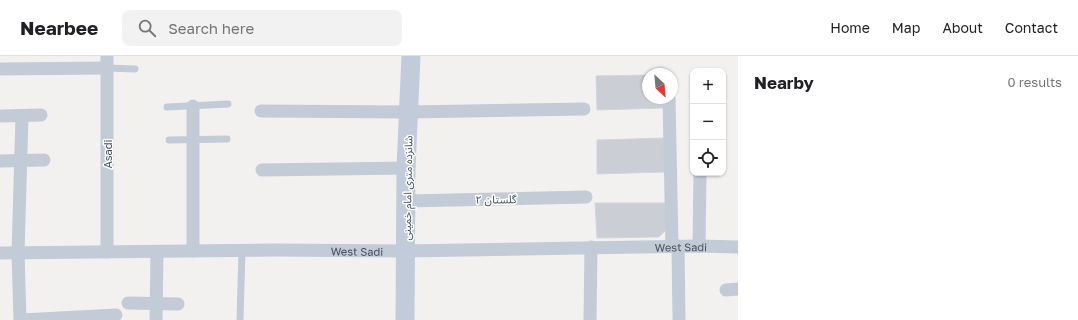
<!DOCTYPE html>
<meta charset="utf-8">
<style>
:root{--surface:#fff;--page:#f2f2f2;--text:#202124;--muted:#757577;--line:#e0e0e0}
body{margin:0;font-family:"Golos Text","Noto Sans Arabic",sans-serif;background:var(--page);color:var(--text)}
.controls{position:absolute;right:12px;top:12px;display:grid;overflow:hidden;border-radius:8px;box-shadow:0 1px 3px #0004}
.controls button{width:36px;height:36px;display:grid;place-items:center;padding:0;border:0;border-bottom:1px solid var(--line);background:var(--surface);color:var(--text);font:20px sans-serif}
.compass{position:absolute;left:642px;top:12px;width:36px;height:36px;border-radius:50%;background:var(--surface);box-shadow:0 1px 3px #0004;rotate:154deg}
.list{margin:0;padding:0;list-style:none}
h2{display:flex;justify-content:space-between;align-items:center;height:52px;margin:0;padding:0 16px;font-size:17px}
h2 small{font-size:13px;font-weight:400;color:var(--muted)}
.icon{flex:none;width:22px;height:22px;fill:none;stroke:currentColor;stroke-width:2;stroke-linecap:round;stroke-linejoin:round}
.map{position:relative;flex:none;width:738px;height:264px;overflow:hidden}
header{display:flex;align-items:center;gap:24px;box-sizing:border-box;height:56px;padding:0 20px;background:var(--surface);border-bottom:1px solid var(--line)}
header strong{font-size:19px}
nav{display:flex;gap:22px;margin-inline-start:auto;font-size:14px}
.search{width:280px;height:36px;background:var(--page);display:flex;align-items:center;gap:10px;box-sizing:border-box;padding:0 14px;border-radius:8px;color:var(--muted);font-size:15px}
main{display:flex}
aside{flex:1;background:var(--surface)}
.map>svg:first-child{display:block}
.building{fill:#ccced6;stroke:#d4d5dc}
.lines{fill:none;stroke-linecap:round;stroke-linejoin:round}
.lane{stroke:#c3cbd6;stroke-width:7}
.street{stroke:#c3cbd6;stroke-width:13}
.secondary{stroke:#c1cbda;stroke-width:19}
.labels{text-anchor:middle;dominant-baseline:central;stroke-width:3;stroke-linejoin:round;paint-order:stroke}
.street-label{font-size:11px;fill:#46515f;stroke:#fff}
</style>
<header>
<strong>Nearbee</strong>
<div class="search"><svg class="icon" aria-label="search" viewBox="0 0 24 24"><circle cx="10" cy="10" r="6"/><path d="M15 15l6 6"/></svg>Search here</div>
<nav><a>Home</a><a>Map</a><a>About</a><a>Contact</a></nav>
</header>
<main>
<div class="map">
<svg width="738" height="264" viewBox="0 0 738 264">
<rect width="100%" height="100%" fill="#f3f0f0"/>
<g class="building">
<polygon points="648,19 648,42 664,42 664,52 597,54 596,20"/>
<polygon points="664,82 665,116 597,118 597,84"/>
<polygon points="595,147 665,147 666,174 659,181 597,182"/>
</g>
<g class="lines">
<g class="lane">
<polyline points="107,12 135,13"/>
<polyline points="167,51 228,48"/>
<polyline points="169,84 227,83"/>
<polyline points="240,264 242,195"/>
</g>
<g class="street">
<polyline points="0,13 107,12"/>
<polyline points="669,42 672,190"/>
<polyline points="261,55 409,56 584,53"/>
<polyline points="2,60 41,59"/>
<polyline points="0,105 44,104"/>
<polyline points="262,114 406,112"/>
<polyline points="406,145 586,141"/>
<polyline points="678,190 679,264"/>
<polyline points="699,190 700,117"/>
<polyline points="193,195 193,50"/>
<polyline points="107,196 107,0"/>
<path id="s1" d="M 0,197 L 274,194 L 405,195 L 699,190 L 738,191"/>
<polyline points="726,234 738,233"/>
<polyline points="128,247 178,248"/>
<polyline points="20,264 18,197 22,60"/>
<polyline points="22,264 116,259"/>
<polyline points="156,264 157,196"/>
<polyline points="590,264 591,191"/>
</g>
<polyline class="secondary" points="405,264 406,112 411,0"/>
</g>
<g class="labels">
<g class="street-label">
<text transform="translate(107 98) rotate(-90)">Asadi</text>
<text transform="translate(407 132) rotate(-89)">شانزده متری امام خمینی</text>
<text transform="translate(496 143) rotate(-1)">گلستان ۲</text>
<text stroke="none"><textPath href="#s1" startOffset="681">West Sadi</textPath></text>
<text stroke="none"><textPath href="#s1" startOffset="357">West Sadi</textPath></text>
</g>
</g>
</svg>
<div class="controls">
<button>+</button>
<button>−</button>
<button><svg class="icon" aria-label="locate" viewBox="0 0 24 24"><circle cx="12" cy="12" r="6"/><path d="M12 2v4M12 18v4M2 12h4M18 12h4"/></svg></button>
</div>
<svg class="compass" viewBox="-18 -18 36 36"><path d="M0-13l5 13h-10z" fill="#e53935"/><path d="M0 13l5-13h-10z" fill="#757577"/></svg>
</div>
<aside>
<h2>Nearby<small>0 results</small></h2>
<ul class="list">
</ul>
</aside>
</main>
